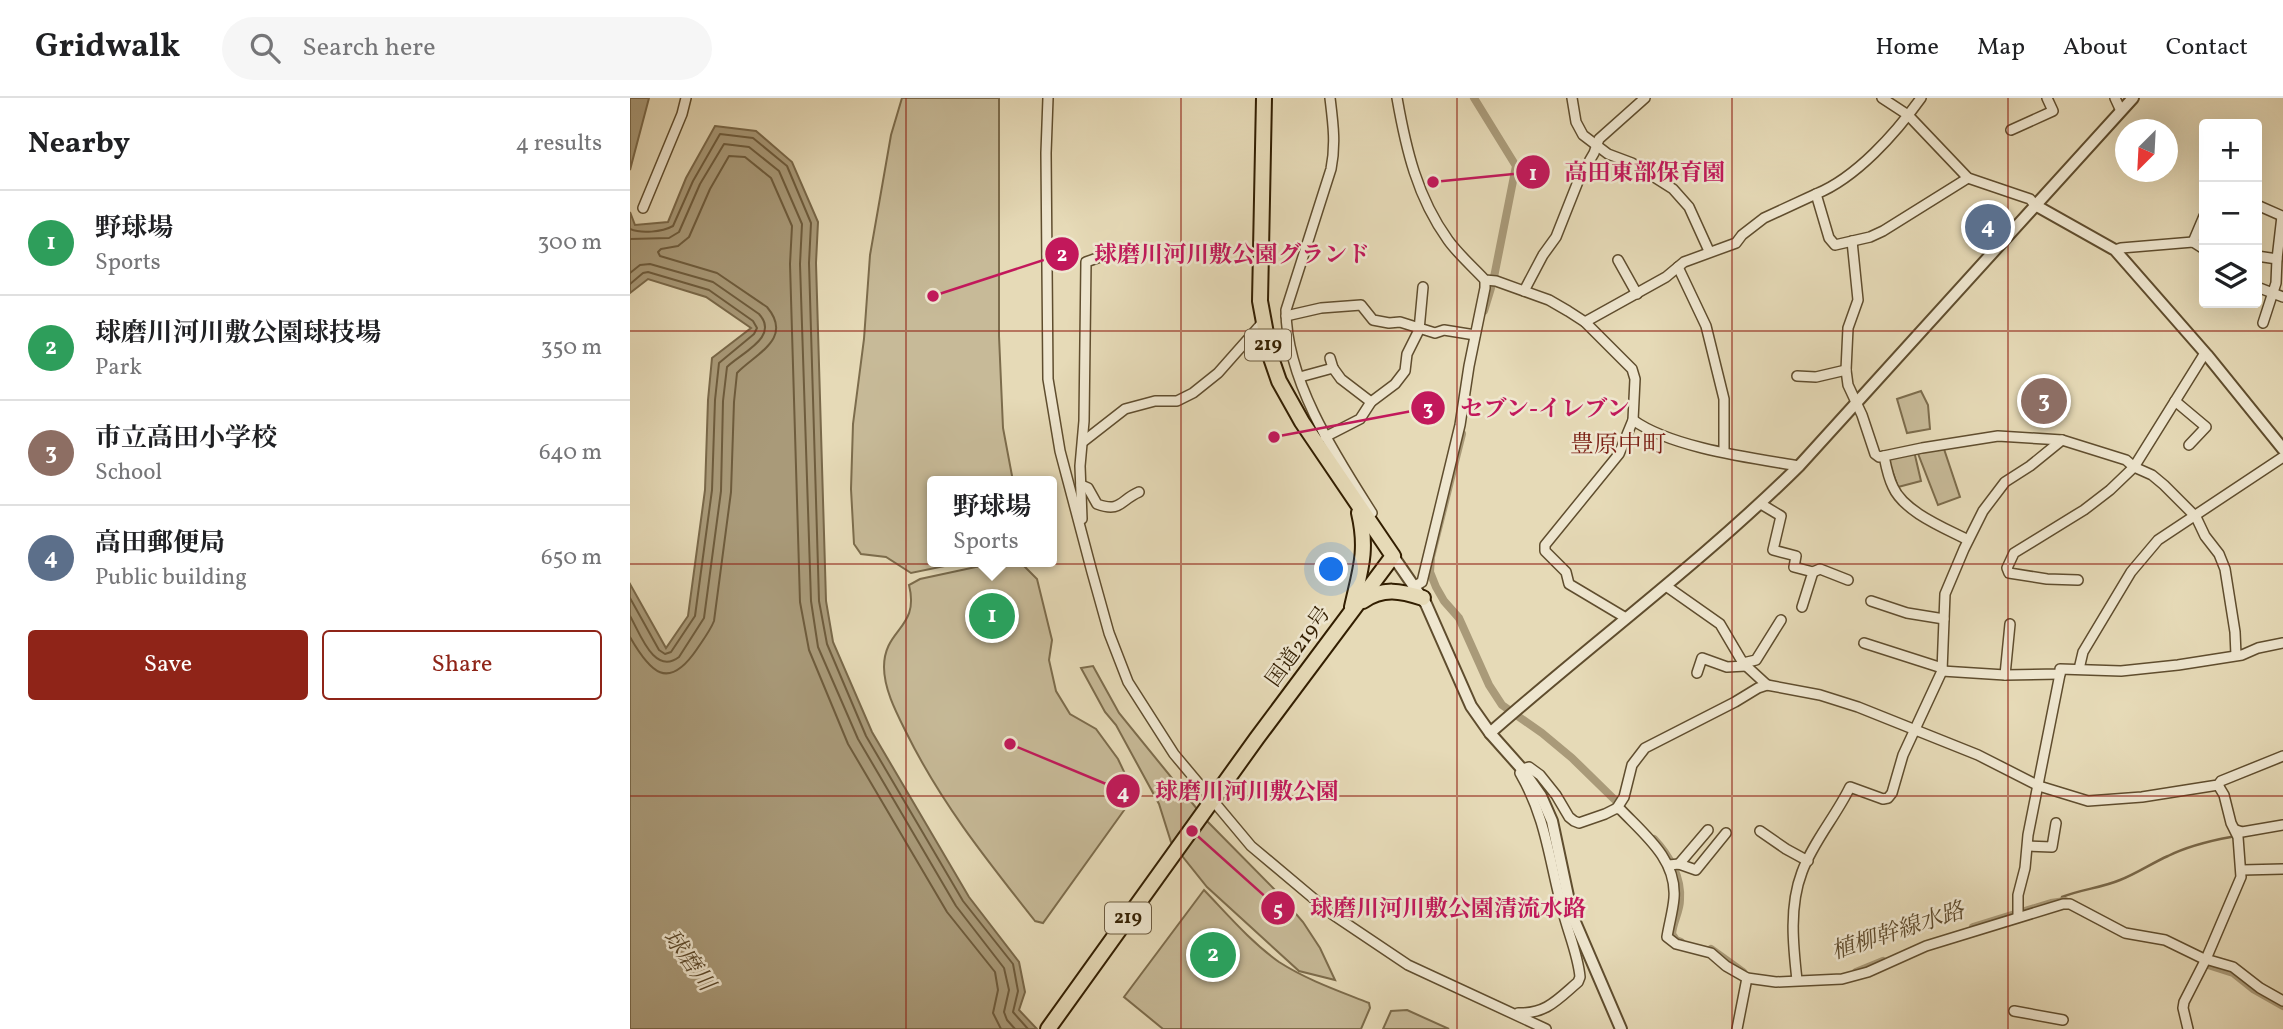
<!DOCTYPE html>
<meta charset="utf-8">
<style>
:root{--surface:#fff;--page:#f6f6f6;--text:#202124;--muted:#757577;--line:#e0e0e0;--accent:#8f2418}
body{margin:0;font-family:Vollkorn,"Noto Serif JP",serif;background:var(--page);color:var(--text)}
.controls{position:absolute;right:21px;top:21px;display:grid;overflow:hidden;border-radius:7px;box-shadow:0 7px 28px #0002}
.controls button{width:63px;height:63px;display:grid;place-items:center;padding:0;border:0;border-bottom:2px solid var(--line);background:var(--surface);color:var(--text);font:35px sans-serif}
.compass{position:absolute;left:1485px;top:21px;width:63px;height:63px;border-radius:50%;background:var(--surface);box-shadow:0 7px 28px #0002;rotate:204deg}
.you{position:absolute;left:702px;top:472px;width:24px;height:24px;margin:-18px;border:5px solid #fff;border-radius:50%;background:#1a73e8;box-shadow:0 0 0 10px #1a73e833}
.badge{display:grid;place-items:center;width:46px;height:46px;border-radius:50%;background:var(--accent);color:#fff;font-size:23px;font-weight:700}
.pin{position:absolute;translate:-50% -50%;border:4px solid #fff;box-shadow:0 2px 7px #0006}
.popup{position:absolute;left:297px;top:378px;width:130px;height:91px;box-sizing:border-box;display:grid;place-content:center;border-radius:7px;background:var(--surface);filter:drop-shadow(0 2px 5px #0005);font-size:23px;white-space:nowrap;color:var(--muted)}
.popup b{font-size:26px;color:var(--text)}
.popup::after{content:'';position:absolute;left:50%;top:100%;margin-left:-14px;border:14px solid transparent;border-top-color:var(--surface)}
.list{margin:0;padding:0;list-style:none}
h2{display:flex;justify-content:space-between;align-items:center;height:91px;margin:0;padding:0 28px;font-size:30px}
h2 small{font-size:23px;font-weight:400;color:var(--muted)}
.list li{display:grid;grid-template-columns:46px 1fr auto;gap:21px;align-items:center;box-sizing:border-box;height:105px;padding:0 28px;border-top:2px solid var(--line)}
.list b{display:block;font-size:26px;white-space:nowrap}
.list p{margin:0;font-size:23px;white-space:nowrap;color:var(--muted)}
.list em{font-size:23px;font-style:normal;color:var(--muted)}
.actions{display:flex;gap:14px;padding:21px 28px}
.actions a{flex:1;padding:16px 0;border:2px solid var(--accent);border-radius:7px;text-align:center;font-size:24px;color:var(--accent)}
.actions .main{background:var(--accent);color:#fff}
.icon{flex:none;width:38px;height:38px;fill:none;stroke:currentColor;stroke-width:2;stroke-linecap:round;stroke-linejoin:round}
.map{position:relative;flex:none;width:1653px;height:931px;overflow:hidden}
header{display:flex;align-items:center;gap:42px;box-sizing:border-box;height:98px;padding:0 35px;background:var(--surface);border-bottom:2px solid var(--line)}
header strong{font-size:33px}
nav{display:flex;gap:38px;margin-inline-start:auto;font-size:24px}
.search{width:490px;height:63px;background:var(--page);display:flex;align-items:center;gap:18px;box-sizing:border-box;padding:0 24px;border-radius:38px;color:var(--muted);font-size:26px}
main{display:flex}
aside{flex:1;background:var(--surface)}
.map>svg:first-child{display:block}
.green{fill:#c7ba98;stroke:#7c6c4c;stroke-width:2}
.water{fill:#a99a79;stroke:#796849;stroke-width:2}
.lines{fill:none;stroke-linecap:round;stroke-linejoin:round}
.shore{stroke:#6e5c3d;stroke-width:2}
.stream{stroke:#796849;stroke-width:2.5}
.canal{stroke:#a99a79;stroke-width:8}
.minor-casing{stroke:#5f4d2e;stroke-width:12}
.tertiary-casing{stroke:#5f4d2e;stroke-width:14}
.trunk-casing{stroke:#321e01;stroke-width:18}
.minor{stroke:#efe7d0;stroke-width:9}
.tertiary{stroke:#efe7d0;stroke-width:10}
.trunk{stroke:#e6dab7;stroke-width:14}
.grid{fill:none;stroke:#8f2418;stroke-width:2;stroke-opacity:0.55}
.labels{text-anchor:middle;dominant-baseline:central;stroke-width:5;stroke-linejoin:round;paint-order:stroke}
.shield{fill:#efe7d0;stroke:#6b5a3f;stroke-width:2}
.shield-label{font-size:19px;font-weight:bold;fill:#321e01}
.street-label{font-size:21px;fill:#321e01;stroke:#efe7d0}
.water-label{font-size:23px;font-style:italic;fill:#5c492b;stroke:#efe7d0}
.quarter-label{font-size:24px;fill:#7a1f14;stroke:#efe7d0}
.leader{fill:none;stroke:#c2185b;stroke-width:2.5}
.callout-dot{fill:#c2185b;stroke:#efe7d0;stroke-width:2.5}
.mark-label{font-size:21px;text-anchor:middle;font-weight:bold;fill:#fff}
.callout-label{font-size:23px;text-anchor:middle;font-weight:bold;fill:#c2185b;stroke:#efe7d0;stroke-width:5;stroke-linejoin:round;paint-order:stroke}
</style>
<header>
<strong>Gridwalk</strong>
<div class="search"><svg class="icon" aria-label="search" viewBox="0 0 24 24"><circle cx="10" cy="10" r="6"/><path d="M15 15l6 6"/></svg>Search here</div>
<nav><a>Home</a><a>Map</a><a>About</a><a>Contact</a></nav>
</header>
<main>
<aside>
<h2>Nearby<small>4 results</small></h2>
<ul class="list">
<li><span class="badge" style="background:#2e9e5b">1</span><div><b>野球場</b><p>Sports</p></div><em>300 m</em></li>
<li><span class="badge" style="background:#2e9e5b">2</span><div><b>球磨川河川敷公園球技場</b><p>Park</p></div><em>350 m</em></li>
<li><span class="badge" style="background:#8d6e63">3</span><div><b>市立高田小学校</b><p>School</p></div><em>640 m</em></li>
<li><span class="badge" style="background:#5c6f8a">4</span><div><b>高田郵便局</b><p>Public building</p></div><em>650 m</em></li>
</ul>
<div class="actions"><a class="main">Save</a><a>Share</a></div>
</aside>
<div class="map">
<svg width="1653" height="931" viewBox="0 0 1653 931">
<rect width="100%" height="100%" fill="#e6dab7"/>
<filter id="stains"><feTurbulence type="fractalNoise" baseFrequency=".00286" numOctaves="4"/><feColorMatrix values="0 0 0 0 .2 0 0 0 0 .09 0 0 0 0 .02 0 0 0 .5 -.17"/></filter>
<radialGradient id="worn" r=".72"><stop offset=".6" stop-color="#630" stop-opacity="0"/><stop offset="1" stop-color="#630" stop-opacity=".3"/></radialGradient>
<g class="green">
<polygon points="272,0 369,0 369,238 373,330 383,383 302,383 302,464 334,464 281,475 256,459 231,456 224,446 221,391 223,326 234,241 240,157 261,37"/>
<polygon points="1291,293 1298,307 1300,331 1277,335 1267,301"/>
<polygon points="1313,348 1330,399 1308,407 1287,353"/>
<polygon points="1284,353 1291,383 1268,389 1257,358"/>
<path d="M 369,464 L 381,464 L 394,468 L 407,481 L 422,542 L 419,562 L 426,593 L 440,616 L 466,631 L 488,661 L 505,697 L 413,825 L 405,823 C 356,761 311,705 276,634 C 266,614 254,591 254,569 C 254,530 290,531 279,487 L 290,481 Z"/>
<polygon points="463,568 489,615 576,722 648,795 673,824 690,850 705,882 669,873 577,789 541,744 529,706 486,627 475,614 451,570"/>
<path d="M 574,792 C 598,817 621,844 649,864 C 677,882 709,893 739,905 L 740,910 L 731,931 L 533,931 L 494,899 Z"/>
<polygon points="777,912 819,931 753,931 761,913"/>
</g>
<g class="water">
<polygon points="0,0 19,0 0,72"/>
<polygon points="85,28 126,33 162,64 188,124 186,165 196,503 203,544 242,634 339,799 389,864 395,894 389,912 407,931 0,931 0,486 36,550 58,518 75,392 78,302 82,260 121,230 76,199 18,181 0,195 0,114 5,127 38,124 56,80"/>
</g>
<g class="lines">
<g class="shore">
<path d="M 0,131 C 11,136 32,134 43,128 L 63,83 L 90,36 L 123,40 L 157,68 L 181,125 L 179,165 L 189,503 L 197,546 L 236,638 L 333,803 L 383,866 L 388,893 L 383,914 L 398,931"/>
<polyline points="0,141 39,140 49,134 70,86 94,46 119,49 149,73 172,126 170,166 181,503 188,549 228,641 326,808 374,870 379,892 374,914 377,922 385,931"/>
<path d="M 0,175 L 10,167 L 20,166 L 83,184 L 129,216 C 150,239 111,255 97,269 L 93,303 L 91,393 L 74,520 L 49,559 C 24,578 10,535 0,518"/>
<polyline points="0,186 13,175 18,174 79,192 123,223 127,230 124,236 89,265 85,302 82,392 65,518 41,554 35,556 29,552 0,500"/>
<path d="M 0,539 C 20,574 38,594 67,551 C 73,542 80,533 84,523 L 101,394 L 104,304 L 107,275 C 125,256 164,241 137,209 L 87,175 L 30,158 L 28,154 L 31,151 L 48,148 L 59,139 L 80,91 L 99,58 L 115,59 L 141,80 L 162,128 L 160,166 L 170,504 L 179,552 L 218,646 L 317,814 L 365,874 L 368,892 L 363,915 L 371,931"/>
</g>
<path class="stream" d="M 1431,803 L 1432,799 C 1452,791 1471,790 1490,782 C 1506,776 1522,765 1538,758 C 1558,748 1579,743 1601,739"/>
<g class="canal">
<polyline points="844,0 886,68 864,179"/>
<polyline points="854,213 861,190"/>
<polyline points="832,336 801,459 800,474 806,489 814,503 829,520 859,587 872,607 912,635 942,660 987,704"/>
<path d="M 1024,741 C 1039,757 1052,779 1050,802 C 1050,813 1043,824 1042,836 L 1046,842 L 1051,844"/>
<polyline points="1343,829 1421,805 1435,803"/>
<polyline points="1081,851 1113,874"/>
<polyline points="1578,867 1603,875 1623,891 1653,908"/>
<polyline points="1226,874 1253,863"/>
</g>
<defs>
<g id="minor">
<polyline points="418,0 416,55 418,281 430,353 462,474 479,535 498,584 544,656 621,748 702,816 778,867 916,931"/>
<path d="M 700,0 C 703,25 706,46 701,71 L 656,212 C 656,282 705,357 742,415"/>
<path d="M 767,0 C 776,51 787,99 818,142 C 828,156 843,169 855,182 L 866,183 L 919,202 L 938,213 L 955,224 L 1002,271 L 1005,281 L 1003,322 L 989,356 L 915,447 L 915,453 L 936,474 L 939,486 L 996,520"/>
<polyline points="942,0 946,24 953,37 978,56 1002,65 1043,91 1059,109 1079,153"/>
<polyline points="1252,0 1278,17 1338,80 1388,97 1400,101 1405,107"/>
<polyline points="1485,0 1491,13"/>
<polyline points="1381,32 1423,13 1417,0"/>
<path d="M 1186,96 C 1226,80 1266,35 1291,0"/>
<polyline points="1627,107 1652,118 1647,161"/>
<polyline points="13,110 52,16 56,0"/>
<polyline points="1222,143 1228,202 1218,230 1216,272 1218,287 1232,317 1245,356 1249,359 1292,350 1368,338 1432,342 1496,362 1504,369 1522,377 1534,387 1566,419 1575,438 1589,456 1595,471 1605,534 1606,557"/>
<polyline points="1563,144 1574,118"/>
<polyline points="1485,152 1491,150 1563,144 1574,151"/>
<polyline points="1627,158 1647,161 1646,185 1633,225"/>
<polyline points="988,162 1007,196"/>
<polyline points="1048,169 1076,228 1094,301 1094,354"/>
<polyline points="1627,189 1653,199"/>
<polyline points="894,193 913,157 926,139 949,81 964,55 969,41 1015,0"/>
<polyline points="656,218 691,210 731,207 743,222 759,225 770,224 805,235 814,232 845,237"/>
<polyline points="955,224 1036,179 1054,164 1106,145 1112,137 1134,120 1186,96 1199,140 1205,147 1240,139 1253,133 1338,80"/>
<polyline points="703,270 711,281 741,304"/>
<polyline points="1167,278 1186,279 1216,272"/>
<polyline points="670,279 703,270 700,260"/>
<polyline points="1545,303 1576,329 1559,347"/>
<path d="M 1003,322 C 1042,350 1122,360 1169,368"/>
<polyline points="695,339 730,321 741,304 765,286 775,273 777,256 789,232 793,189"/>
<polyline points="454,343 495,311 525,303 547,303 563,295 588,275 634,223"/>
<path d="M 1254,358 C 1256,368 1258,379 1263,389 C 1274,414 1315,430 1338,442"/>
<path d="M 451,387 L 458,390 L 467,406 C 491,415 490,402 509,394"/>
<polyline points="1131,406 1151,418 1143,452 1166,458 1164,469 1183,474 1172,509"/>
<polyline points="452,421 450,368 454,323 456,164 481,155 496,154"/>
<polyline points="1183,474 1190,471 1218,482"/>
<polyline points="1448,482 1417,481 1379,475 1377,470 1384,455 1454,412 1480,392 1504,369 1575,255"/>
<polyline points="785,488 792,484 830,327 839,268 855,190 855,182"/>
<polyline points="1036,488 1090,526 1113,565 1137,587"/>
<polyline points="1241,503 1277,515 1314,521"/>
<polyline points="1234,545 1312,570"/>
<polyline points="1113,565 1126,562 1151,522"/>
<polyline points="1449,571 1453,554 1501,474 1528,442 1653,359"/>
<polyline points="1312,573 1375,577 1430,576 1430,571 1491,573 1548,567 1612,557 1628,550 1653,545"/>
<polyline points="1067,575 1072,560 1097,569 1116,568"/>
<polyline points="1375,577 1380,526"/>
<path d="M 892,671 L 899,669 L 910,677 L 926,697 L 939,719 L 944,723 L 949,725 L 975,716 L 987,710 L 991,712 C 1015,737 1047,762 1044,800 C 1043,813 1039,826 1037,839 L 1046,846 L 1081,855 L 1096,868 L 1117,880 L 1146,884 L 1212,881 L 1238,874 L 1296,848 L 1433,806 L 1440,806 L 1495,835 L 1535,842 L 1572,860 L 1603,869 L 1630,890 L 1653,903"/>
<polyline points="987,710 994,699 1002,667 1015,650 1105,604 1128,590 1137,587 1190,597 1228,609 1348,657 1409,688 1458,703 1512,699 1588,687 1591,683 1653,658"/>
<polyline points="1606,732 1612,734 1653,727"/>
<polyline points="1130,733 1156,751 1178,763"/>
<polyline points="1398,748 1422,749 1426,725"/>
<polyline points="1049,766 1078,732"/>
<polyline points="1039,767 1049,766 1066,772 1096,735"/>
<polyline points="1612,772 1653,771"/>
<polyline points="1388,819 1388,797 1395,770 1398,737 1430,576"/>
<path d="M 1167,882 C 1163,847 1159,808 1172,774 C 1183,744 1206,718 1220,689 L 1253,701 L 1258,700 L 1262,695 L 1273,657 L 1312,573 L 1315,496 L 1334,451 L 1353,413 L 1375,384 L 1400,368 L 1432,342"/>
<polyline points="1384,913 1433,922"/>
<path d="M 888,915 C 916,916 927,902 948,884 L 950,879 C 948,856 937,832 932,810 C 919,761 916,720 890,675"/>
<polyline points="1107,931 1117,880"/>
<polyline points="1558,931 1553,910 1554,904 1576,861 1611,779 1608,739 1601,725 1594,697 1588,687"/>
</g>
<g id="tertiary">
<polyline points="1405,107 1485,152 1577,257 1653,351"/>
<polyline points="763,458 796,506 841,608 860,635 892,671 911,698 922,723 942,817 991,931"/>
<path d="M 860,635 C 962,545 1072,464 1169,368 L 1503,0"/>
</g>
<g id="trunk">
<path d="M 733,503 C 753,489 771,493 793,500"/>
<path d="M 722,509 C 730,473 738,453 729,415"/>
<polyline points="418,931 627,640 763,458 672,324 649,283 640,257 630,203 634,0"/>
</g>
</defs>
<use href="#minor" class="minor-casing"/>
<use href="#tertiary" class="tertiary-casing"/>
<use href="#trunk" class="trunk-casing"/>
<use href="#minor" class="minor"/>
<use href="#tertiary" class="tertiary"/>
<use href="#trunk" class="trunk"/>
</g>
<path class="grid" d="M 276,0 L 276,931M 551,0 L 551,931M 827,0 L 827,931M 1102,0 L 1102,931M 1378,0 L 1378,931M 0,233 L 1653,233M 0,466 L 1653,466M 0,698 L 1653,698"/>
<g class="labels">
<g class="shield">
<rect x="615" y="231.5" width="46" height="31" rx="5"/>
<rect x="475" y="804.5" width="46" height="31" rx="5"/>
</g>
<g class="shield-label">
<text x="638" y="247">219</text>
<text x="498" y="820">219</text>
</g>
<g class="street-label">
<text transform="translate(669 549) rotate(-54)">国道219号</text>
</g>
<g class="water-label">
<text transform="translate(1268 834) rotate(-18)">植柳幹線水路</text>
<text transform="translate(58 863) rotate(54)">球磨川</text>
</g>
<g class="quarter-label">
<text x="988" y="348">豊原中町</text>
</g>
</g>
<path class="leader" d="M803 84L903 74M303 198L432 156M644 339L798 310M380 646L493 693M562 733L648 810"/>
<g class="callout-dot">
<circle cx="803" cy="84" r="7"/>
<circle cx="303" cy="198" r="7"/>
<circle cx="644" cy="339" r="7"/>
<circle cx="380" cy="646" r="7"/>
<circle cx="562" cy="733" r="7"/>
<circle cx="903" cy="74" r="18"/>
<circle cx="432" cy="156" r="18"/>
<circle cx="798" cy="310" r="18"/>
<circle cx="493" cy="693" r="18"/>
<circle cx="648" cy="810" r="18"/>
</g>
<g class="mark-label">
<text x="903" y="82">1</text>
<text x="432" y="163">2</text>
<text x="798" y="317">3</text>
<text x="493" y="701">4</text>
<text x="648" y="818">5</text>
</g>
<g class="callout-label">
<text x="1015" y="82">高田東部保育園</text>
<text x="602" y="164">球磨川河川敷公園グランド</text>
<text x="915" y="318">セブン-イレブン</text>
<text x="617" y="701">球磨川河川敷公園</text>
<text x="818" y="818">球磨川河川敷公園清流水路</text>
</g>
<rect width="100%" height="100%" filter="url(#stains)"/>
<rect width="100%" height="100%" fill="url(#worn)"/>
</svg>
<div class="controls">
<button>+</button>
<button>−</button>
<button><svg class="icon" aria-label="layers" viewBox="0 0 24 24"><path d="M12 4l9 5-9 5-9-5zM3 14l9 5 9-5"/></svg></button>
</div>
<svg class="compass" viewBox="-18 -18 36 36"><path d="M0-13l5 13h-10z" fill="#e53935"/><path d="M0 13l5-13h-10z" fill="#757577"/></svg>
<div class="you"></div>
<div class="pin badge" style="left:362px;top:518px;background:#2e9e5b">1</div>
<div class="popup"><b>野球場</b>Sports</div>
<div class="pin badge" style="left:583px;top:857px;background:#2e9e5b">2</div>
<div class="pin badge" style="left:1414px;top:303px;background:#8d6e63">3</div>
<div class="pin badge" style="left:1358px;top:129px;background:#5c6f8a">4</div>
</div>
</main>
